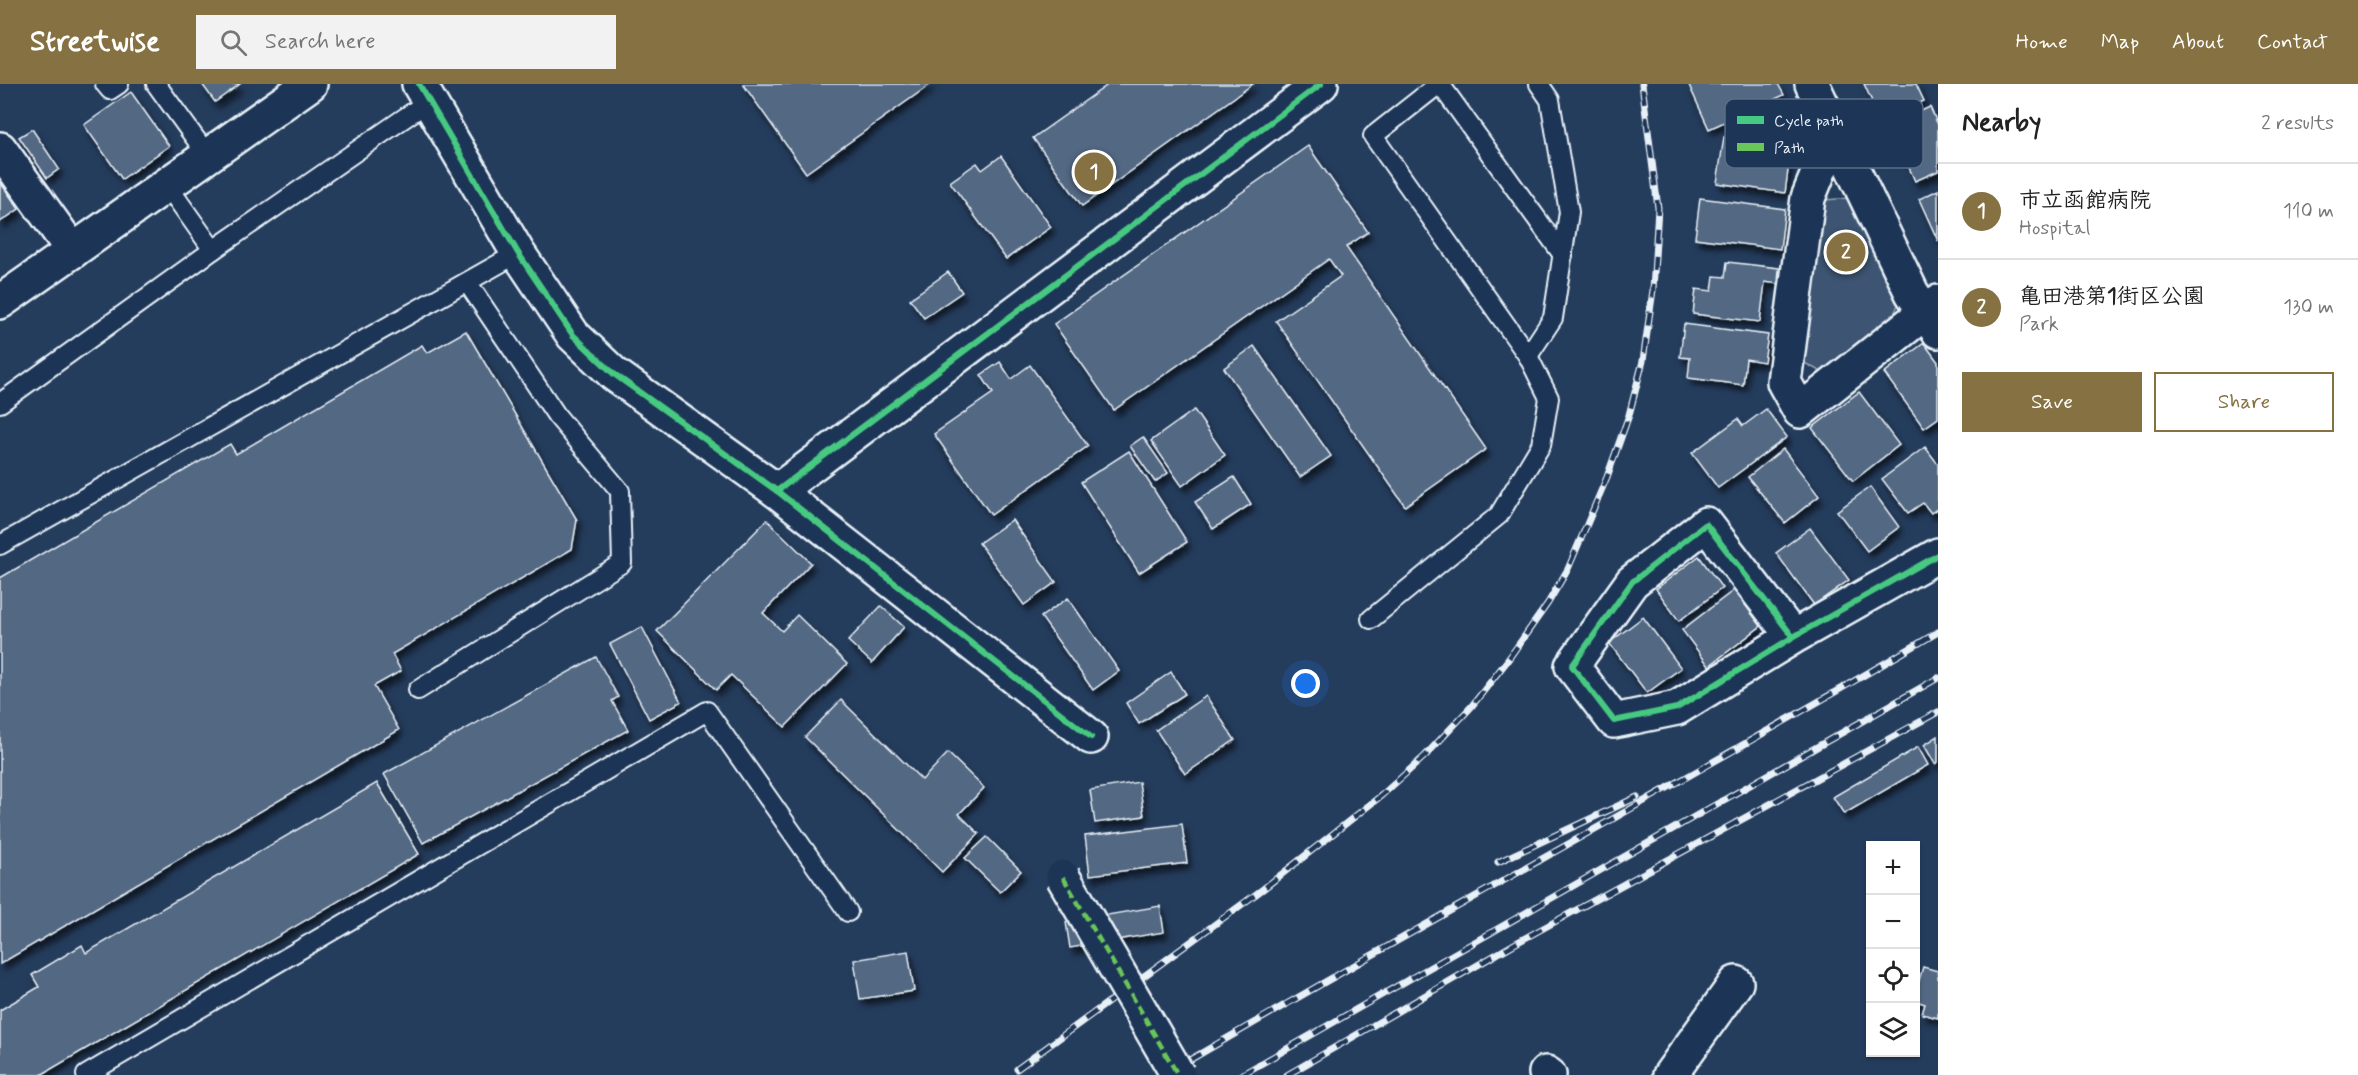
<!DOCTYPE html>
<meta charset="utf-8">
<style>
:root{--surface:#fff;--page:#f2f2f2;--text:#222;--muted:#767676;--line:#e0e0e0;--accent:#857141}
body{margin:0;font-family:Mynerve,"Klee One",sans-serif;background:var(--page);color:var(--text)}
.controls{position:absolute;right:18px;bottom:18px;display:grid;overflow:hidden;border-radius:0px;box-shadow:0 2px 4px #0004}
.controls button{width:54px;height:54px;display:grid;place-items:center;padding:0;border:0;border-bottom:2px solid var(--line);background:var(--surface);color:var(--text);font:30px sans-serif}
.you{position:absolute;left:1306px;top:600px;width:21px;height:21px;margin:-15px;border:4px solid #fff;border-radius:50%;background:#1a73e8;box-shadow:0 0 0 9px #1a73e833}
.badge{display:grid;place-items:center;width:39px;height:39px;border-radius:50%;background:var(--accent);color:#fff;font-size:20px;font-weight:700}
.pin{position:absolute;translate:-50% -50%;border:3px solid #fff;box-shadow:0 2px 6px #0006}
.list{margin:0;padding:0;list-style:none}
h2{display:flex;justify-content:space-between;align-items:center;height:78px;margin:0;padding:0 24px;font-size:26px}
h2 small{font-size:20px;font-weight:400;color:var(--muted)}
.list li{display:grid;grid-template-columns:39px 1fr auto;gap:18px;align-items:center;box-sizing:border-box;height:96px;padding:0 24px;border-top:2px solid var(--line)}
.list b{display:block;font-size:22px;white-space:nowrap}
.list p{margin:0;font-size:20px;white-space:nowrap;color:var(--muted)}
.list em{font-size:20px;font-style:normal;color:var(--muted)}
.actions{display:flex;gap:12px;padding:18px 24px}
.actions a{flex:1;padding:14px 0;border:2px solid var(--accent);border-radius:0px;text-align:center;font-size:21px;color:var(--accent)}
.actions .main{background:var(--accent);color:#fff}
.icon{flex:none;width:33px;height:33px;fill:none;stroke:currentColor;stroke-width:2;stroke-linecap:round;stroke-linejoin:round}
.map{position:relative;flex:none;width:1938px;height:991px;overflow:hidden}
header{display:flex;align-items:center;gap:36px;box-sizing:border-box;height:84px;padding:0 30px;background:var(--accent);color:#fff}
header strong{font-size:28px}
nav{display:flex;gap:33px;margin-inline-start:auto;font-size:21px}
.search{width:420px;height:54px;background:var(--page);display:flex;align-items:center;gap:15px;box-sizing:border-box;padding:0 21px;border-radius:0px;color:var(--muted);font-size:22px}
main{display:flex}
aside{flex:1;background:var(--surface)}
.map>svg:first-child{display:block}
.green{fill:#3e5472;stroke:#93a2b5;stroke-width:1.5}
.building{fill:#536782;stroke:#e8f1f8;stroke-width:1.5;filter:url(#shadow)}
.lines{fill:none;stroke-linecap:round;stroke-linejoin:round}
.lane-casing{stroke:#e8f1f8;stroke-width:22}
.street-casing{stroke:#e8f1f8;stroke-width:38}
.secondary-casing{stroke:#e8f1f8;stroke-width:38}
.lane{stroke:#1d3557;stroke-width:18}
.street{stroke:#1d3557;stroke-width:33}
.secondary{stroke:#1d3557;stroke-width:33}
.rail-casing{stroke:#e8f1f8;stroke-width:7}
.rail{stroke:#1d3557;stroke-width:4.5;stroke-dasharray:14;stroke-linecap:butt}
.street-bridge-casing{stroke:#e8f1f8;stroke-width:38;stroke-linecap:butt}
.street-bridge{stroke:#1d3557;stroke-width:33}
.quiet{stroke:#6ac65a;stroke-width:4.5;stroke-dasharray:9 4.5;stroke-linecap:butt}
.cycleway-casing{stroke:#1d3557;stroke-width:10}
.cycleway{stroke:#46c982;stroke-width:6}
.key{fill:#1d3557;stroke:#5a6d87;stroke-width:1.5}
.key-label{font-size:16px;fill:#e8f1f8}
</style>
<header>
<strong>Streetwise</strong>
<div class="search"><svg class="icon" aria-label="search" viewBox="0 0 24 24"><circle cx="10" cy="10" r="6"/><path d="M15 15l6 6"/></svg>Search here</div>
<nav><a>Home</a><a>Map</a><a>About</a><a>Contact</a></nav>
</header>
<main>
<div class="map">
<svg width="1938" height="991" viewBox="0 0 1938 991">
<defs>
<filter id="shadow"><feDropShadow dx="3.5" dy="6" stdDeviation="3" flood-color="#0009"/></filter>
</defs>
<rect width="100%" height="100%" fill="#253d5d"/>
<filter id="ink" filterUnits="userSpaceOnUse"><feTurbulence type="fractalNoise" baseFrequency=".0167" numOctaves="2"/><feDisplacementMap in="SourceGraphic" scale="12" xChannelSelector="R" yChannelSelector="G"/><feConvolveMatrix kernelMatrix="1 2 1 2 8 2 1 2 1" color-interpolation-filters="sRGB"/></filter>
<g filter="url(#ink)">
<polygon class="green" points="1850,114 1898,221 1892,235 1823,289 1801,277 1825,116"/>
<g class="building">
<polygon points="202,0 240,0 215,18"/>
<polygon points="743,0 931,0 806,89"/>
<polygon points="1109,0 1253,0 1082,122 1033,54"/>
<polygon points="1691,0 1778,0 1784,11 1709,45 1689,1"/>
<polygon points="1864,0 1916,0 1924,17 1881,37"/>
<polygon points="131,8 169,62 122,95 84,41"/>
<polygon points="1930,23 1938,41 1938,87 1915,97 1890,41"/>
<polygon points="32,45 59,85 47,94 19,53"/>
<polygon points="1724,53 1776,60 1774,77 1789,79 1785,109 1717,99"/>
<polygon points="1308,62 1368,148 1346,163 1486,365 1405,422 1276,237 1341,192 1329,175 1114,326 1054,240"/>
<polygon points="1001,72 1051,143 1006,175 950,98 977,79 982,86"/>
<polygon points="0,98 19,125 0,138"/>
<polygon points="1938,106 1938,157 1919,115"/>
<polygon points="1700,114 1785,125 1780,165 1695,154"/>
<polygon points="1727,178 1779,184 1778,200 1765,198 1760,238 1693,230 1696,205 1712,207 1714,192 1725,193"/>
<polygon points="948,188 962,208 924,234 910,215"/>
<polygon points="1684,240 1768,251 1764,278 1746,275 1743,301 1688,294 1690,274 1680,273"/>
<polygon points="466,247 577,436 572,465 392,570 401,587 374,602 399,646 0,880 0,494 230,360 236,370 422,261 427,269"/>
<polygon points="1924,259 1938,278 1938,334 1924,344 1884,289"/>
<polygon points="1254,262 1331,372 1300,393 1224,284"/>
<polygon points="1000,278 1011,295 1030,281 1088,362 991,431 934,350 993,309 981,291"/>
<polygon points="1859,308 1899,361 1853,397 1812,344"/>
<polygon points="1766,325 1787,353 1718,404 1692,369 1738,335 1743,342"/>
<polygon points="1194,326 1225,371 1182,402 1151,357"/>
<polygon points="1143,353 1168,389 1155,398 1130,362"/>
<polygon points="1925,363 1938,380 1938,424 1931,429 1923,419 1908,429 1882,395"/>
<polygon points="1783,365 1819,412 1785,439 1748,393"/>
<polygon points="1129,367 1187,458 1139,489 1081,398"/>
<polygon points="1234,393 1251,420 1213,445 1195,418"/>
<polygon points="1870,403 1899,443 1867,467 1837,427"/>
<polygon points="767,436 811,479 763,529 782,547 797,531 847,580 785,643 731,591 716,606 657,547"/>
<polygon points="1012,436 1056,498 1024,521 979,459"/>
<polygon points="1810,444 1849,496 1814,521 1776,469"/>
<polygon points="1699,472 1722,504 1679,537 1656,505"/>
<polygon points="1734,506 1761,542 1709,582 1682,546"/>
<polygon points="1068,514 1119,587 1093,606 1041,533"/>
<polygon points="881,522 904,543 872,579 848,557"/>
<polygon points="1643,533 1681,584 1647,609 1609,559"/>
<polygon points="642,543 681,618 649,635 610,560"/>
<polygon points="596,573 618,613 612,617 628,646 423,759 384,690"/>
<polygon points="1171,588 1185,610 1139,640 1126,619"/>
<polygon points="1206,612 1235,656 1185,690 1156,646"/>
<polygon points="841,616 922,696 948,669 984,704 959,730 979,750 942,788 805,653"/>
<polygon points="1938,652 1938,678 1935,680 1924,661"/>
<polygon points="1918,663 1928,681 1844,730 1833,713"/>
<polygon points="1139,698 1144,732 1095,739 1090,706"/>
<polygon points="377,699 419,770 41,991 0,991 0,926 39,903 32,891 82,861 86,869"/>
<polygon points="1182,740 1187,779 1090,791 1085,752"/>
<polygon points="987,753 1021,787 1000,808 965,774"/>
<polygon points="1160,822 1164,848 1070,864 1066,838"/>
<polygon points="908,867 914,907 860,915 854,876"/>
<polygon points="1923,883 1938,887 1938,934 1922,930 1925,920 1916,917 1916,907"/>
</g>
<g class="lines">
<defs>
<g id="lane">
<polyline points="105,0 110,6 119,0"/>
<polyline points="156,0 208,72"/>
<polyline points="1440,0 1563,171"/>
<polyline points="167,101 213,166"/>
<polyline points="1528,272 1553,234 1569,128 1550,16 1539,0"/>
<polyline points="0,319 213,166 429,17"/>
<polyline points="0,461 518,169"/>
<polyline points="1371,535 1499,431 1541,361 1549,314 1528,272 1373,52 1439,0"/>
<polyline points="418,606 622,479 620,407 557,332 467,198"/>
<polyline points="86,991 707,627 848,828"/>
</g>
<g id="street">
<polyline points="1812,0 1912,209 1938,247"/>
<polyline points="1835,48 1808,114 1784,298 1800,327 1938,218"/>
<polyline points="0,65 73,167"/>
<polyline points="777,407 1321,0"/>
<polyline points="1793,553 1706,440 1632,498 1572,582 1614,637 1677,624 1793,553 1938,471"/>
<polyline points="1546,989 1549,991"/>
<polyline points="1670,991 1736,899"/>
</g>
<g id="secondary">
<polyline points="419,0 518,169 573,251 614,290 777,407 1091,653"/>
<polyline points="0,218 310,0"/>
</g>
</defs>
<use href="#lane" class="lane-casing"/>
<use href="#street" class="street-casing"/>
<use href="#secondary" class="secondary-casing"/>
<use href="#lane" class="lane"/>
<use href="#street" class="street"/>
<use href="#secondary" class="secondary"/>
<defs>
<g id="rail">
<polyline points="1498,778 1637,713"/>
<polyline points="1017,985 1263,805 1382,711 1425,672 1471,623 1507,577 1548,519 1568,485 1607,393 1629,331 1643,277 1653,206 1658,124 1642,0"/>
<path d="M 1164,991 C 1420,841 1682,699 1938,548"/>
<polyline points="1241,991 1938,594"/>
<polyline points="1287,991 1516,859 1938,628"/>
</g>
</defs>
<use href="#rail" class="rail-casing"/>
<use href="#rail" class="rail"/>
<defs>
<polyline id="street-bridge" points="1063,793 1178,991"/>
</defs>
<use href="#street-bridge" class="street-bridge-casing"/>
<use href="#street-bridge" class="street-bridge"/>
<polyline class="quiet" points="1063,793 1178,991"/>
<defs>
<g id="cycleway">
<polyline points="419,0 518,169 573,251 614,290 777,407 1091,653"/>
<polyline points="777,407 1321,0"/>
<polyline points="1793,553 1706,440 1632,498 1572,582 1614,637 1677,624 1793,553 1938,471"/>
</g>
</defs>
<use href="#cycleway" class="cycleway-casing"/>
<use href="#cycleway" class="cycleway"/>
</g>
</g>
<rect x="1725" y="15" width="198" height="69" rx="9" class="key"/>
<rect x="1737" y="32" width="27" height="8" fill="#46c982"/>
<rect x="1737" y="59" width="27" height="8" fill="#6ac65a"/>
<g class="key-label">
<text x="1774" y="42">Cycle path</text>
<text x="1774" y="69">Path</text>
</g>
</svg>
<div class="controls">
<button>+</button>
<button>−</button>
<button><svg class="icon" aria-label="locate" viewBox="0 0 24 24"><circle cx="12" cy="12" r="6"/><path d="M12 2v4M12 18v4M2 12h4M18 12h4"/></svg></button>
<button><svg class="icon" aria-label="layers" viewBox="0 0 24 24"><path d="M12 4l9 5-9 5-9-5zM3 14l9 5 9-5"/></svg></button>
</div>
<div class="you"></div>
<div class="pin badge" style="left:1094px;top:88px">1</div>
<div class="pin badge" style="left:1846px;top:168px">2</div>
</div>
<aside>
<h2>Nearby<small>2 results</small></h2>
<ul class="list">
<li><span class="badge">1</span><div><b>市立函館病院</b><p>Hospital</p></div><em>110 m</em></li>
<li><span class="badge">2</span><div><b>亀田港第1街区公園</b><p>Park</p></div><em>130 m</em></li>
</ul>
<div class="actions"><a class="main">Save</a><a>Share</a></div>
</aside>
</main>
